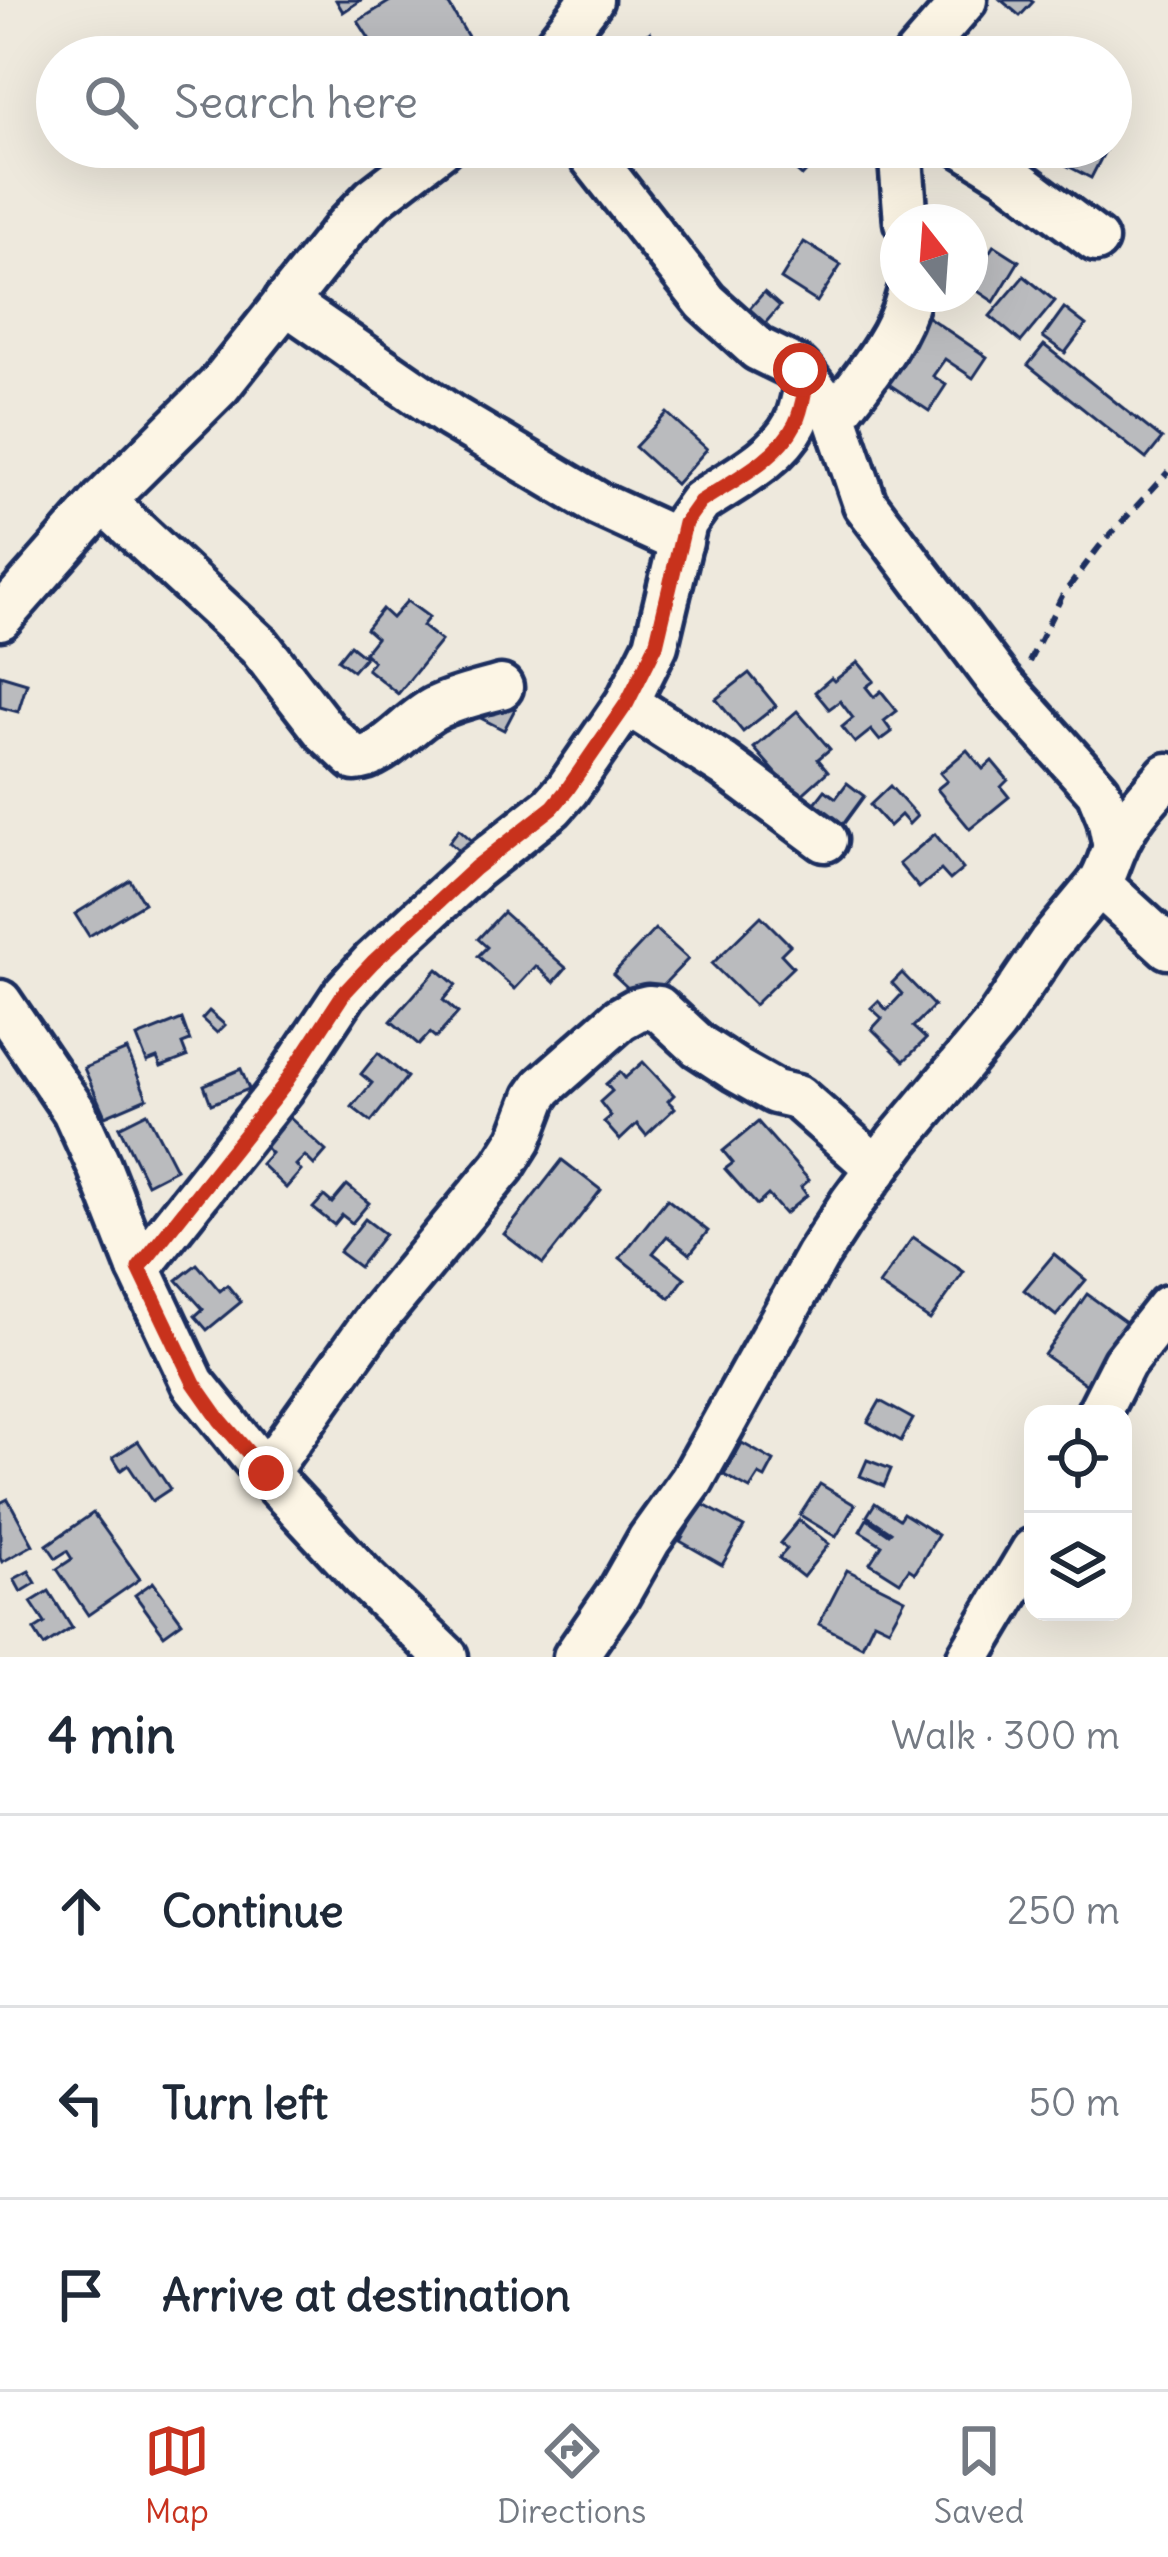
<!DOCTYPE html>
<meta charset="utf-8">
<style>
:root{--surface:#fff;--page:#f2f2f3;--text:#1f2937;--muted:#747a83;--line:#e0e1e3;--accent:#c8321e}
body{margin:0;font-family:Delius,sans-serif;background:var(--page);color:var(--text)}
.controls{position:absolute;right:36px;bottom:36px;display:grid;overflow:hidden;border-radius:24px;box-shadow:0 12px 48px #0002}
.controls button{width:108px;height:108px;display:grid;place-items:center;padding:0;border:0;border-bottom:3px solid var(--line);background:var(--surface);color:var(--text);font:60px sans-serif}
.compass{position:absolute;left:880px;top:204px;width:108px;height:108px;border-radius:50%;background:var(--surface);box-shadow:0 12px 48px #0002;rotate:343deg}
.stop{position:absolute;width:36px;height:36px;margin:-27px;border:9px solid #c8321e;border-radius:50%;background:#fff}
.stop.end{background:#c8321e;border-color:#fff;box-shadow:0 3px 12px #0008}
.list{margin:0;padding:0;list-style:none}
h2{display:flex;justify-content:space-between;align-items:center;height:156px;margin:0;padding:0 48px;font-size:51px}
h2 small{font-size:39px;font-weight:400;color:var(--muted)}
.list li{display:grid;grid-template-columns:78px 1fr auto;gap:36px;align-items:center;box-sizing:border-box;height:192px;padding:0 48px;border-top:3px solid var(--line)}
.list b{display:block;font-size:45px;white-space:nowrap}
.list em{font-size:39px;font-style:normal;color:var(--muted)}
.icon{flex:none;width:66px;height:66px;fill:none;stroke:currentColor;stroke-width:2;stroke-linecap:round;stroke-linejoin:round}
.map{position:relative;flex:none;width:1168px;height:1657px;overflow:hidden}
.search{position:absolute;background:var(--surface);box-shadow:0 12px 48px #0002;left:36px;right:36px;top:36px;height:132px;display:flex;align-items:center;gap:30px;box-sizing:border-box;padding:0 42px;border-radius:66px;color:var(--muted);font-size:45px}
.sheet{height:732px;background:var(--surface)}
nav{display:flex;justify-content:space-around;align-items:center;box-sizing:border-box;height:168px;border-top:3px solid var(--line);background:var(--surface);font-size:33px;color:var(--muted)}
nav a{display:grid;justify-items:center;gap:6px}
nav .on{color:var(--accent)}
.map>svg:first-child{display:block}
.building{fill:#babbbe;stroke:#1b2f5e;stroke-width:3}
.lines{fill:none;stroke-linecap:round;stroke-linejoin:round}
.minor-casing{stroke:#1b2f5e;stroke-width:51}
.path{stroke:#1b2f5e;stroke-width:6;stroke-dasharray:12 9;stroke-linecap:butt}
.minor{stroke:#fcf5e5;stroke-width:42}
.route{stroke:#c8321e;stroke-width:15}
</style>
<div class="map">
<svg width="1168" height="1657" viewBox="0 0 1168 1657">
<rect width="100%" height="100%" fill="#eee9dd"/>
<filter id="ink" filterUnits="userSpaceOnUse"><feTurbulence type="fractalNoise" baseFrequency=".00833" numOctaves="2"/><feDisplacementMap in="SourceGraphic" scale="24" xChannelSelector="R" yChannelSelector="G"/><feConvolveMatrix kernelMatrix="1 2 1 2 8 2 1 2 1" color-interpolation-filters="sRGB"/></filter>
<g filter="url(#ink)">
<g class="building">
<polygon points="336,0 361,0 343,12"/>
<polygon points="392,0 446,0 470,40 442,57 381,57 358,21"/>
<polygon points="1001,0 1030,0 1033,2 1020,16"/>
<polygon points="650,32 677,57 626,57"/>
<polygon points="1111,111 1122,117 1111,139"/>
<polygon points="769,147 848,147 830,168 819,158 802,176"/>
<polygon points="1031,147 1107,147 1091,178"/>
<polygon points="804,242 841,265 817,302 781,279"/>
<polygon points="994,245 1019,261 994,302 970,286 970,282"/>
<polygon points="1024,276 1055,301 1021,342 990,316"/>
<polygon points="764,292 780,306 761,328 745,314"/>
<polygon points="1064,308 1086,325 1065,353 1043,337"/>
<polygon points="925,315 987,357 973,378 945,359 933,376 946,385 929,411 881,379"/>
<polygon points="1044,345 1162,439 1146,459 1028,365"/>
<polygon points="667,413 707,449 676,484 635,447"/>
<polygon points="407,601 429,617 422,626 441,641 398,694 367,669 373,661 364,653 376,638 366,629 382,609 392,618"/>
<polygon points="350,645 365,657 353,671 338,660"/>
<polygon points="858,662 874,681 866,687 874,697 881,691 897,711 884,721 892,732 880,741 871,730 855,743 842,727 853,718 840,701 829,709 815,692 831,678 834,681"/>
<polygon points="749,673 776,706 743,732 716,699"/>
<polygon points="0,675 27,683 18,712 0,707"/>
<polygon points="484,693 515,709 504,730 473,714"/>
<polygon points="797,711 830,749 818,759 828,771 798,798 754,748"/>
<polygon points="967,750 983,769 992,761 1008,780 1001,787 1009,797 970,829 937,789 947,781 940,773"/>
<polygon points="847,783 864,796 842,826 833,819 823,831 808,812 825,790 836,798"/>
<polygon points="890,786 917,816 909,824 901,815 889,826 870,805"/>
<polygon points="459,829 478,846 462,864 452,856 458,850 449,842"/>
<polygon points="935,834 963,869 950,880 941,870 919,888 899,864"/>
<polygon points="130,880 144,903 89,936 75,914"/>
<polygon points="503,912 566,968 554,982 536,966 515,989 478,956 487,947 478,939"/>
<polygon points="761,916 790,945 781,954 793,967 754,1005 712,964"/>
<polygon points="655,929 688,959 645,1004 613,974"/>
<polygon points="437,969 456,985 443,1000 458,1013 436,1038 430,1033 419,1045 391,1021"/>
<polygon points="902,973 934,1006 913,1027 926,1039 904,1061 872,1029 882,1018 871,1008 878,1001 887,1010 902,994 892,983"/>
<polygon points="209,1011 225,1025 217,1033 202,1019"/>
<polygon points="182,1019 190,1041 182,1044 187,1057 161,1067 157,1058 147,1062 137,1037"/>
<polygon points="127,1050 147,1098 105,1116 84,1068"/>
<polygon points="378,1053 407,1077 371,1122 352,1107 372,1083 361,1074"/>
<polygon points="643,1062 674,1095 668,1101 675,1108 646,1135 637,1124 620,1140 604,1122 611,1116 600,1102 612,1091 606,1084 620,1072 625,1078"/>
<polygon points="241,1069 249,1089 211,1104 204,1085"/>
<polygon points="147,1113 176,1169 147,1184 119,1127"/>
<polygon points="289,1117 326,1151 314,1165 305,1156 296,1165 301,1171 286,1188 261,1164 271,1153 263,1145"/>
<polygon points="758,1122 809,1180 801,1187 807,1195 785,1214 768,1195 757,1205 725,1169 733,1163 723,1151"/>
<polygon points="562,1160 601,1190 543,1264 504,1234"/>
<polygon points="347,1185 369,1203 352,1223 342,1215 334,1225 313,1208 324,1196 332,1203"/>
<polygon points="667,1199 708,1231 690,1254 667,1236 653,1253 685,1278 670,1298 620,1258"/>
<polygon points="365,1219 385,1234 359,1267 339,1252"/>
<polygon points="913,1237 964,1272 930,1320 879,1285"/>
<polygon points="1054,1254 1086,1280 1056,1316 1024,1290"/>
<polygon points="197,1264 220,1291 227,1285 241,1302 207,1330 195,1316 203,1309 177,1280"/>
<polygon points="1087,1294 1130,1325 1087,1385 1044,1355"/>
<polygon points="880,1401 913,1419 901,1441 868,1422"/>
<polygon points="138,1441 170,1489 152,1501 128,1465 121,1470 113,1457"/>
<polygon points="742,1443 774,1461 765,1478 759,1475 750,1489 724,1475"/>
<polygon points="867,1460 891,1469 884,1486 860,1476"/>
<polygon points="820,1484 855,1505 836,1537 800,1515"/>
<polygon points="8,1499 33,1545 2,1562 0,1558 0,1503"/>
<polygon points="875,1503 899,1519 903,1513 938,1535 915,1573 909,1569 900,1582 870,1563 882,1545 860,1531 867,1519 889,1534 891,1532 867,1516"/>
<polygon points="702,1504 744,1527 722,1565 680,1541"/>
<polygon points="93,1513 140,1579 88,1615 57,1569 72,1559 67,1551 56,1558 47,1545"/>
<polygon points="799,1520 829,1544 803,1577 779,1558 787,1549 780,1543"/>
<polygon points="847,1570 905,1599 889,1628 874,1621 862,1646 819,1624"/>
<polygon points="29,1571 36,1583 21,1592 14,1579"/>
<polygon points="153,1582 182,1622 164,1635 135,1595"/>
<polygon points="49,1591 72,1628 44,1646 34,1630 45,1623 31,1602"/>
</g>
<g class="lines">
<defs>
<g id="minor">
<polyline points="547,57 591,0"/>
<polyline points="915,57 965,0"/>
<polyline points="584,147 706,302 758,349 799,369 807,379 835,416 865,504 999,681 1098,791 1109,818 1115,847"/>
<polyline points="900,147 906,222"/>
<polyline points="965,147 1008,174 1096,240"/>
<polyline points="285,302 450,416 598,504 681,542"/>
<path d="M 835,416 C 863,379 898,339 909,294"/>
<path d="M 103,501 L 259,646 L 325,731 L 355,759 C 384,758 409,721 436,708 C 456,698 480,693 501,687"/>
<polyline points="0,618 103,501 219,386 346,227 373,199 441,147"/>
<polyline points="627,703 724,765 825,840"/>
<polyline points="1099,884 1168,947"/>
<polyline points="0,1002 74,1111 99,1166 139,1268 193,1383 266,1473 365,1579 446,1657"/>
<path d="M 139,1268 L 282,1088 L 345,993 L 373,962 L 475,868 L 552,807 L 567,790 L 627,703 L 656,645 L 685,523 L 700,502 C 731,481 777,459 795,424 C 802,411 804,393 807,379"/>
<polyline points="1098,1414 1124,1363 1168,1307"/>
<polyline points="266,1473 375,1320 503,1166 520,1139 536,1097 543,1087 620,1019 636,1010 648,1007 658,1008 699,1046 736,1070 775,1092 797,1097 877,1168"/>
<path d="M 575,1657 L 619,1593 L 649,1540 L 692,1480 L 817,1256 L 852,1202 L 897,1141 L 995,1024 L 1050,943 L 1099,884 C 1107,872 1109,861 1115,848 C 1126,820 1148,797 1168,775"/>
<polyline points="969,1657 1033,1550"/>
</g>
</defs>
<use href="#minor" class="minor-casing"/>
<polyline class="path" points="1029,662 1062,596 1099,547 1168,472"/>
<use href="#minor" class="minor"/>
</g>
</g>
<g class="lines" filter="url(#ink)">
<path class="route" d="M 266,1473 L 220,1420 L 194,1383 L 139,1268 L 282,1088 L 344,993 L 373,962 L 475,868 L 553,807 L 567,790 L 627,703 L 656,645 L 685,523 L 700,502 C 731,481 777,460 795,424 C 802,411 804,393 807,379 L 800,370"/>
</g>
</svg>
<div class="controls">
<button><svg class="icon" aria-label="locate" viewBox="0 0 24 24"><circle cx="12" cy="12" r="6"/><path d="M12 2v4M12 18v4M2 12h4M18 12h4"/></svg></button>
<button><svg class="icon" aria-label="layers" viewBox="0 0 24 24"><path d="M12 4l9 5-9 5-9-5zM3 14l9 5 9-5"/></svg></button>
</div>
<svg class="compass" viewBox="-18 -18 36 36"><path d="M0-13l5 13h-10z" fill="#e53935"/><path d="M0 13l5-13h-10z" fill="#747a83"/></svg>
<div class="stop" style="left:800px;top:370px"></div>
<div class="stop end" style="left:266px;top:1473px"></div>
<div class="search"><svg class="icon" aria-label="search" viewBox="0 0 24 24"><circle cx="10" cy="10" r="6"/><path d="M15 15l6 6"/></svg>Search here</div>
</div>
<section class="sheet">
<h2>4 min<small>Walk · 300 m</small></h2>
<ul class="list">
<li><svg class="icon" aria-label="ahead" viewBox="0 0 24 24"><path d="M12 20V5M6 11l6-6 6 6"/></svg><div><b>Continue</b></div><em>250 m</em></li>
<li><svg class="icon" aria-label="left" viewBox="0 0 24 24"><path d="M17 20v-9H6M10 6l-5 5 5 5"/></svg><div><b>Turn left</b></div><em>50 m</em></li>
<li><svg class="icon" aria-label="arrive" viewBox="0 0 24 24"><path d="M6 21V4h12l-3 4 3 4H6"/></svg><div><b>Arrive at destination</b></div></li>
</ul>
</section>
<nav>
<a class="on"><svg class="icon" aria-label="map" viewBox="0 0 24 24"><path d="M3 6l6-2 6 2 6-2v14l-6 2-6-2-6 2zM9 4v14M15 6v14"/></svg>Map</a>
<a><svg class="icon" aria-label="directions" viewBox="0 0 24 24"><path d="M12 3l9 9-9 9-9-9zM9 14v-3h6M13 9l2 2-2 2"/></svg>Directions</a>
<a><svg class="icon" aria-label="saved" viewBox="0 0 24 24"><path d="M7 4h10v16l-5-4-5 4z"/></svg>Saved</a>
</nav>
